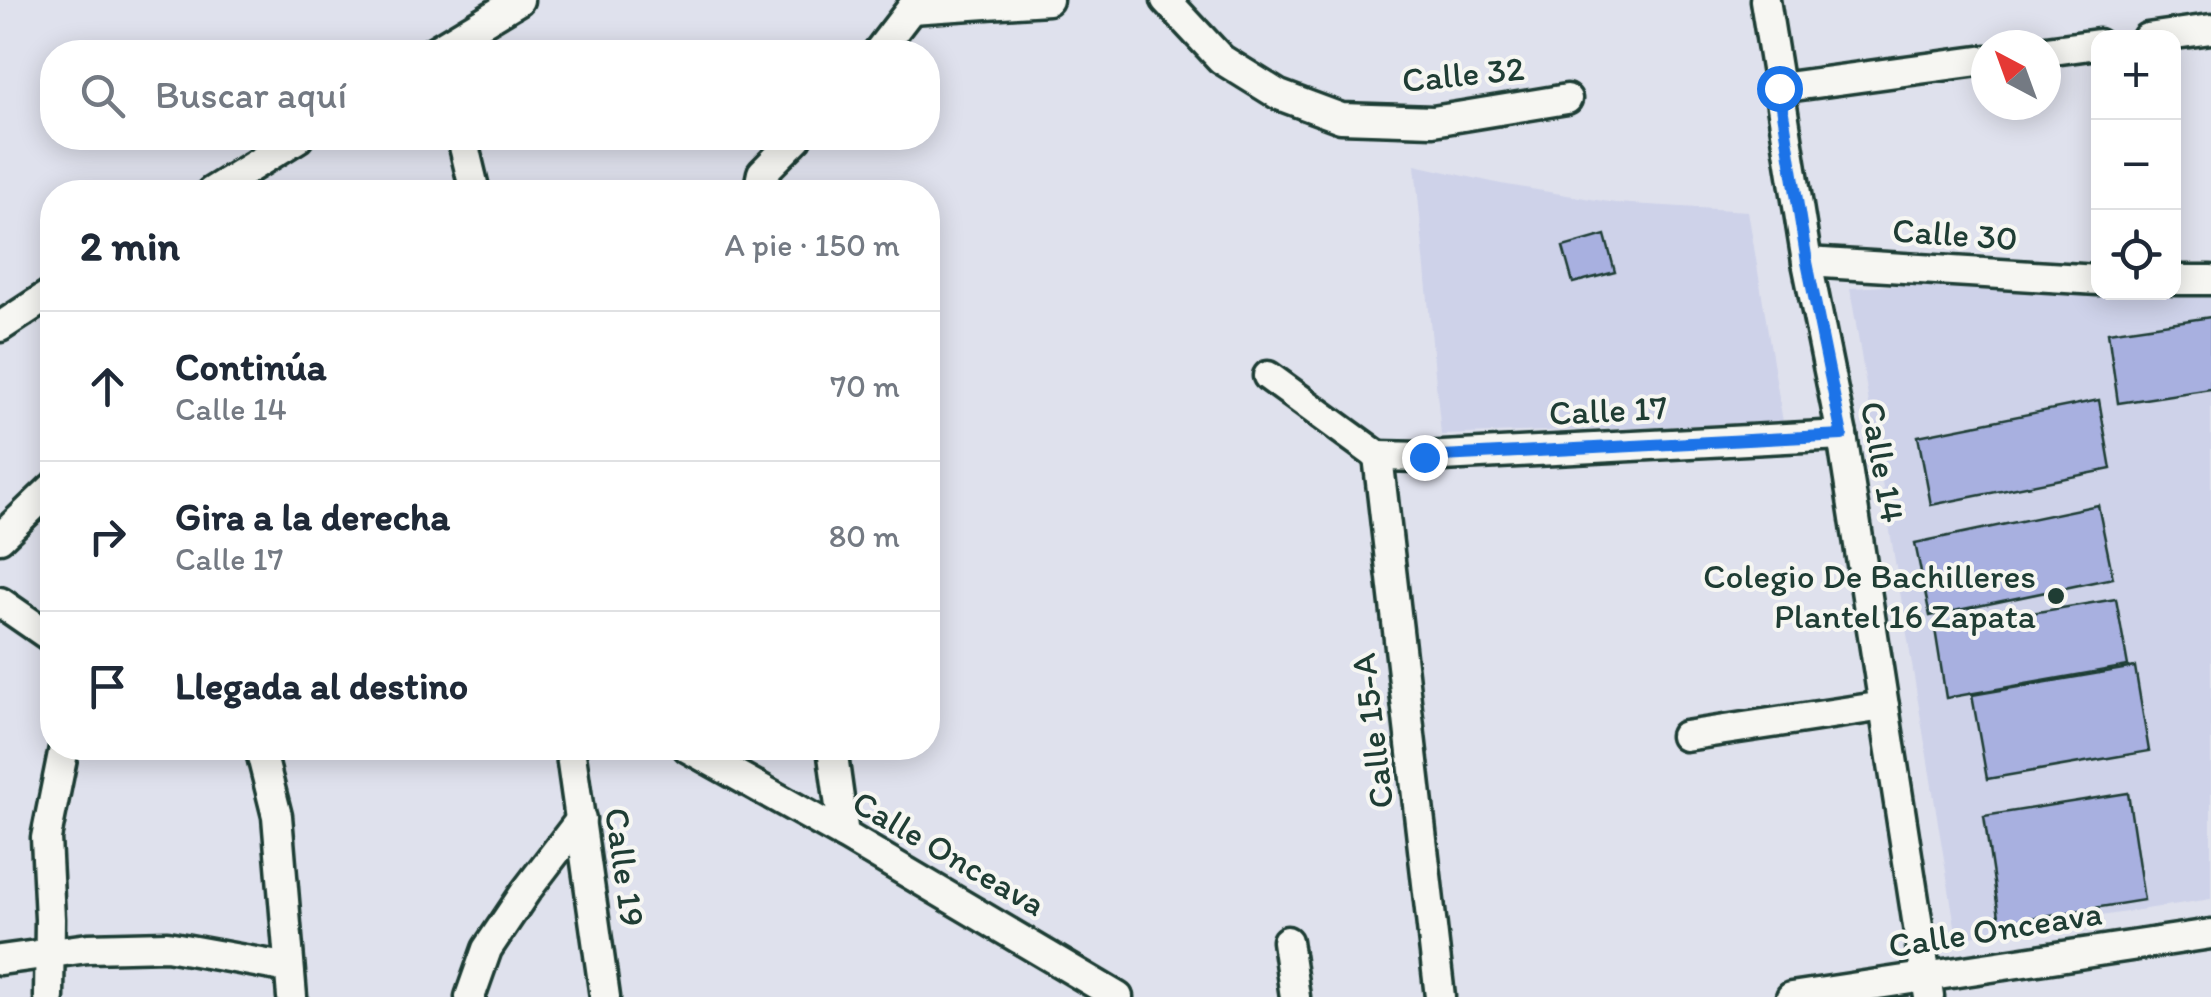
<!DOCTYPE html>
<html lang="es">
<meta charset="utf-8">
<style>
:root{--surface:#fff;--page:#f2f2f3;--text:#1f2937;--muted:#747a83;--line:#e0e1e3}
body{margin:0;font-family:Itim,sans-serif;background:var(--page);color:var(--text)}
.controls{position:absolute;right:30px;top:30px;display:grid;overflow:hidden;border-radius:20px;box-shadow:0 5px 25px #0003}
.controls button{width:90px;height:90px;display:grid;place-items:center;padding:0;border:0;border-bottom:2px solid var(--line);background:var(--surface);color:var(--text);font:50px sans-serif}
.compass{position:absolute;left:1971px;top:30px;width:90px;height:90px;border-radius:50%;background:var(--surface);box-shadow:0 5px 25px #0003;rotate:319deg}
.stop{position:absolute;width:30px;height:30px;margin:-22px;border:8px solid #1a73e8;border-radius:50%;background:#fff}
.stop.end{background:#1a73e8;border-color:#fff;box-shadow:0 2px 10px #0008}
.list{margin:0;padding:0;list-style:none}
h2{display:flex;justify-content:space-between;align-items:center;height:130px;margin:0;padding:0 40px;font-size:42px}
h2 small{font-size:32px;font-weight:400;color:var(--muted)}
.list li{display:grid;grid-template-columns:65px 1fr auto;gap:30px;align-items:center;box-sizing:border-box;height:150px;padding:0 40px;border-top:2px solid var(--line)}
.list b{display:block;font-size:38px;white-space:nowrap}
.list p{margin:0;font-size:32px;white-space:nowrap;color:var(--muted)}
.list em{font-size:32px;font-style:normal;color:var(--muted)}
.icon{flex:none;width:55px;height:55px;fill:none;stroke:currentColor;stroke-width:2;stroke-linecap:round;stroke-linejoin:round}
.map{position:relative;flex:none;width:2211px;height:997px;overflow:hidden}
.search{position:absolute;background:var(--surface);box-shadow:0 5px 25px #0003;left:40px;top:40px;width:900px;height:110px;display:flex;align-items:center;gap:25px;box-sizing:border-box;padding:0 35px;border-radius:40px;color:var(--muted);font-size:38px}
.panel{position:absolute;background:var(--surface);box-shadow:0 5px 25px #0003;left:40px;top:180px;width:900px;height:580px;border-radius:40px}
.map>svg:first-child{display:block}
.built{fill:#ced2e9}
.building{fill:#a8b0e0;stroke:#1f3d34;stroke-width:2.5}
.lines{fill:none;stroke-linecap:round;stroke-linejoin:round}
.street-casing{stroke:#1f3d34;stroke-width:35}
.street{stroke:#f6f6f2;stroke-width:28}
.route{stroke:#1a73e8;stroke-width:12}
.poi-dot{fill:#1f3d34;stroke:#f6f6f2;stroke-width:4}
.labels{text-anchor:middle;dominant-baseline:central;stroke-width:8;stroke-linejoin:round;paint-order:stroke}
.street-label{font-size:35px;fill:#1f3d34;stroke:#f6f6f2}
.poi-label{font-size:35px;fill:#1f3d34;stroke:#f6f6f2;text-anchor:end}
</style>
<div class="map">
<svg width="2211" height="997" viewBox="0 0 2211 997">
<rect width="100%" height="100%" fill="#dfe1ed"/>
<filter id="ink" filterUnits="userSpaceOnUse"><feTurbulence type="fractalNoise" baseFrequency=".01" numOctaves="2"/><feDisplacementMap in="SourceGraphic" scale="20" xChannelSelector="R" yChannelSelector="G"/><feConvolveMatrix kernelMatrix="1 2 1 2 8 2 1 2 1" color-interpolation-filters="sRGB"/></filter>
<g filter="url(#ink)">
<g class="built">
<polygon points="1415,165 1501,184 1615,203 1748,211 1783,422 1441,435"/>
<polygon points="2211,268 2211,899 1957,938 1850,288 2098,274 2098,292 2174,292"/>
</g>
<g class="building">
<polygon points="1605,235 1615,272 1573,283 1563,247"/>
<polygon points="2211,317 2211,389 2118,403 2108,332"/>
<polygon points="2099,400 2111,469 1931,505 1918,436"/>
<polygon points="2098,505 2113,578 1930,616 1915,543"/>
<polygon points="2116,599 2128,666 1946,698 1935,629"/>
<polygon points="2135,667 2149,751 1987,779 1972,695"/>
<polygon points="2128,793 2144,900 2000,923 1984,816"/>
</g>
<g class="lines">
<defs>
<g id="street">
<polyline points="1166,0 1221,59 1279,95 1341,118 1433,121 1567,99"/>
<polyline points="1765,0 1807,262 1842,435 1929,997"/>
<polyline points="911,9 1048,0"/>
<polyline points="2147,38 2211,29"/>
<polyline points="2046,51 2098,44"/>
<polyline points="433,52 519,0"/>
<polyline points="878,52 911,9"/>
<polyline points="1779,88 1986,60"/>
<polyline points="462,138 475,192"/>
<polyline points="211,192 298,138"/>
<polyline points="758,192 762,173 797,138"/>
<polyline points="1807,262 2098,280"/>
<polyline points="2174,280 2211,280"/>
<polyline points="0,327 52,293"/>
<polyline points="1268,376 1378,456"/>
<polyline points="1378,456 1440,997"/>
<polyline points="1378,456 1424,457 1842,435"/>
<polyline points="0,538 52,488"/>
<polyline points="0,602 52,638"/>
<polyline points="1685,736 1884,706"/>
<polyline points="260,748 277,816 292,997"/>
<polyline points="570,748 605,997"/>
<polyline points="688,748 844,835 1118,997"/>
<polyline points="832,748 844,835"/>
<polyline points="1287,941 1295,997"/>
<polyline points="0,960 88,948 167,946 289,968"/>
<polyline points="49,997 50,919 46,838 64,748"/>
<polyline points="470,997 487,949 526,891 581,819"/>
<polyline points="1791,997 2211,934"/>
</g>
</defs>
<use href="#street" class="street-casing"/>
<use href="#street" class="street"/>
</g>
</g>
<g class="lines" filter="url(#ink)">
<polyline class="route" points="1424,457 1842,435 1807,262 1779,88"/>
</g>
<circle class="poi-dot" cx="2056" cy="596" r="10"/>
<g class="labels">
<g class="street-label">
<text transform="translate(1463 74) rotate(-6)">Calle 32</text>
<text transform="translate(1955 234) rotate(4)">Calle 30</text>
<text transform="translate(1608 410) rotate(-3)">Calle 17</text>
<text transform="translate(1883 462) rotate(80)">Calle 14</text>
<text transform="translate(1372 731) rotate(-97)">Calle 15-A</text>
<text transform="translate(949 853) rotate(30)">Calle Onceava</text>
<text transform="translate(625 867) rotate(82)">Calle 19</text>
<text transform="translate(1995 929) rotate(-9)">Calle Onceava</text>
</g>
<g class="poi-label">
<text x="2036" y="576">Colegio De Bachilleres<tspan x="2036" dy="40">Plantel 16 Zapata</tspan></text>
</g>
</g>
</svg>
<div class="controls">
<button>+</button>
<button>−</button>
<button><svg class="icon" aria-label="locate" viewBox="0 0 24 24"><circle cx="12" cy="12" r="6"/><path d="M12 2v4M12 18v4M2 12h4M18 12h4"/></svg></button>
</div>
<svg class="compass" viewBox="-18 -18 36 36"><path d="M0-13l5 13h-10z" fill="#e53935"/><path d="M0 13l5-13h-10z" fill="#747a83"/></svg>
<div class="stop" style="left:1779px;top:88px"></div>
<div class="stop end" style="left:1424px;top:457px"></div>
<div class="search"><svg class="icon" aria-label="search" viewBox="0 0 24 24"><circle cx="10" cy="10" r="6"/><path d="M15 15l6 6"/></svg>Buscar aquí</div>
<section class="panel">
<h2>2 min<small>A pie · 150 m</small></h2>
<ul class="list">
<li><svg class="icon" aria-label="ahead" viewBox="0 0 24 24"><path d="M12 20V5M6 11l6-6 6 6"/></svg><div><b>Continúa</b><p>Calle 14</p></div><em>70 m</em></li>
<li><svg class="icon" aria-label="right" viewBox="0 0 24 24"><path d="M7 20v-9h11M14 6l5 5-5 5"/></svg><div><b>Gira a la derecha</b><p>Calle 17</p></div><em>80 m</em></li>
<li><svg class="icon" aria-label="arrive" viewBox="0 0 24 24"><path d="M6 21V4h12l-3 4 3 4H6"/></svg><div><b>Llegada al destino</b></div></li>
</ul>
</section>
</div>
